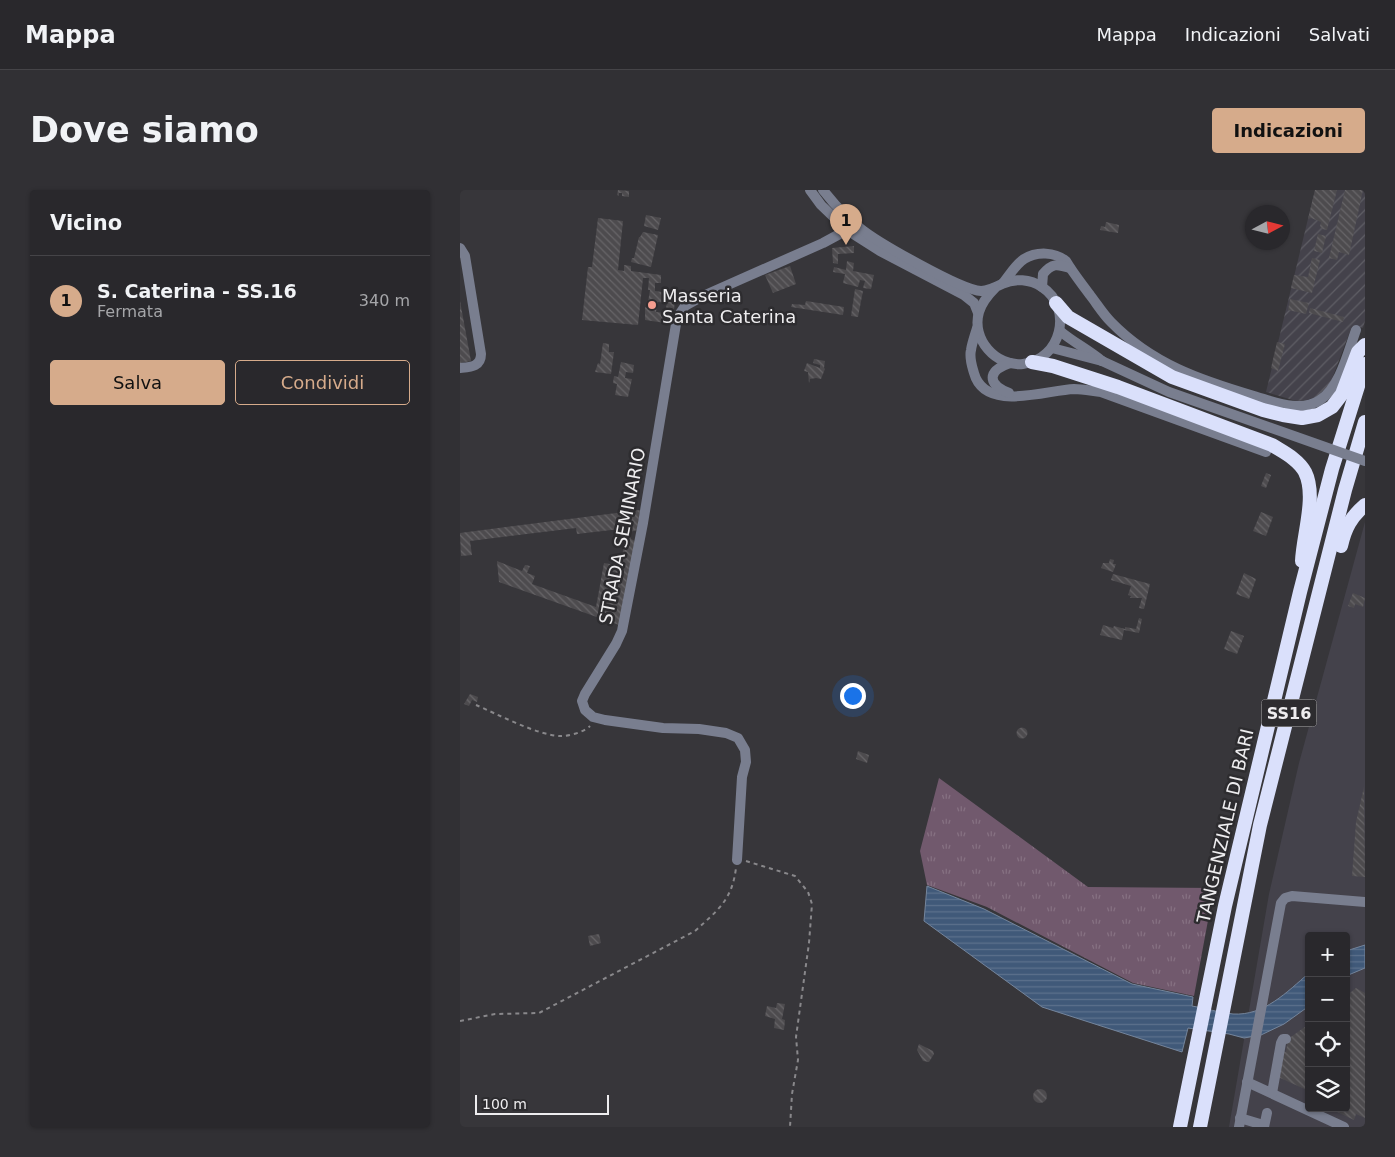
<!DOCTYPE html>
<html lang="it">
<meta charset="utf-8">
<style>
:root{--surface:#29282c;--page:#313034;--text:#f1f3f6;--muted:#a5a6a9;--line:#454448;--accent:#d6ab8b}
body{margin:0;font-family:"DejaVu Sans",sans-serif;background:var(--page);color:var(--text)}
.controls{position:absolute;right:15px;bottom:15px;display:grid;overflow:hidden;border-radius:5px;box-shadow:0 1px 4px #0004}
.controls button{width:45px;height:45px;display:grid;place-items:center;padding:0;border:0;border-bottom:1px solid var(--line);background:var(--surface);color:var(--text);font:25px sans-serif}
.compass{position:absolute;left:785px;top:15px;width:45px;height:45px;border-radius:50%;background:var(--surface);box-shadow:0 1px 4px #0004;rotate:83deg}
.scale{position:absolute;left:15px;bottom:12px;width:134px;box-sizing:border-box;padding-left:5px;border:2px solid #eeedef;border-top:0;font-size:14px;line-height:18px;white-space:nowrap;color:#eeedef;-webkit-text-stroke:4px #2d2c2f;paint-order:stroke}
.you{position:absolute;left:392px;top:505px;width:18px;height:18px;margin:-12px;border:4px solid #fff;border-radius:50%;background:#1a73e8;box-shadow:0 0 0 8px #1a73e833}
.badge{display:grid;place-items:center;width:32px;height:32px;border-radius:50%;background:var(--accent);color:#111;font-size:16px;font-weight:700}
.pin{position:absolute;translate:-50% -41px;filter:drop-shadow(0 1px 2px #0008)}
.pin::after{content:'';position:absolute;top:26px;width:18px;height:15px;background:inherit;clip-path:polygon(0 0,100% 0,50% 100%)}
.list{margin:0;padding:0;list-style:none}
h2{display:flex;justify-content:space-between;align-items:center;height:65px;margin:0;padding:0 20px;font-size:21px}
h2 small{font-size:16px;font-weight:400;color:var(--muted)}
.list li{display:grid;grid-template-columns:32px 1fr auto;gap:15px;align-items:center;box-sizing:border-box;height:90px;padding:0 20px;border-top:1px solid var(--line)}
.list b{display:block;font-size:19px;white-space:nowrap}
.list p{margin:0;font-size:16px;white-space:nowrap;color:var(--muted)}
.list em{font-size:16px;font-style:normal;color:var(--muted)}
.actions{display:flex;gap:10px;padding:15px 20px}
.actions a{flex:1;padding:11px 0;border:1px solid var(--accent);border-radius:5px;text-align:center;font-size:18px;color:var(--accent)}
.actions .main{background:var(--accent);color:#111}
.icon{flex:none;width:28px;height:28px;fill:none;stroke:currentColor;stroke-width:2;stroke-linecap:round;stroke-linejoin:round}
.map{position:relative;flex:none;width:905px;height:937px;overflow:hidden;border-radius:5px}
header{display:flex;align-items:center;gap:30px;box-sizing:border-box;height:70px;padding:0 25px;background:var(--surface);border-bottom:1px solid var(--line)}
header strong{font-size:24px}
nav{display:flex;gap:28px;margin-inline-start:auto;font-size:18px}
.intro{display:flex;align-items:center;justify-content:space-between;box-sizing:border-box;height:120px;padding:0 30px}
h1{margin:0;font-size:35px}
.button{padding:12px 22px;border-radius:5px;background:var(--accent);color:#111;font-size:18px;font-weight:700}
main{display:flex;gap:30px;padding:0 30px}
aside{flex:1;background:var(--surface);border-radius:5px;box-shadow:0 1px 4px #0004}
.map>svg:first-child{display:block}
.built{fill:#44424b;fill-rule:evenodd}
.industrial{fill:url(#industrial-furrows)}
.grass{fill:url(#grass-tufts)}
.water{fill:url(#water-rules);stroke:#74859c}
.building{fill:url(#building-back-hatch);fill-rule:evenodd}
.lines{fill:none;stroke-linecap:round;stroke-linejoin:round}
.path{stroke:#89888b;stroke-width:2;stroke-dasharray:4 4;stroke-linecap:butt}
.minor{stroke:#797e8f;stroke-width:10}
.highway{stroke:#dae0fb;stroke-width:14}
.minor-bridge{stroke:#797e8f;stroke-width:10}
.poi-dot{fill:#f59d8f;stroke:#2d2c2f;stroke-width:2}
.labels{text-anchor:middle;dominant-baseline:central;stroke-width:5;stroke-linejoin:round;paint-order:stroke}
.shield{fill:#2d2c2f;stroke:#b4b3b5;stroke-width:1}
.shield-label{font-size:16px;font-weight:bold;fill:#eeedef}
.poi-label{font-size:18px;fill:#eeedef;stroke:#2d2c2f;text-anchor:start}
.street-label{font-size:18px;fill:#eeedef;stroke:#2d2c2f}
</style>
<header>
<strong>Mappa</strong>
<nav><a>Mappa</a><a>Indicazioni</a><a>Salvati</a></nav>
</header>
<div class="intro"><h1>Dove siamo</h1><a class="button">Indicazioni</a></div>
<main>
<aside>
<h2>Vicino<small></small></h2>
<ul class="list">
<li><span class="badge">1</span><div><b>S. Caterina - SS.16</b><p>Fermata</p></div><em>340 m</em></li>
</ul>
<div class="actions"><a class="main">Salva</a><a>Condividi</a></div>
</aside>
<div class="map">
<svg width="905" height="937" viewBox="0 0 905 937">
<defs>
<pattern id="industrial-furrows" width="10" height="10" patternUnits="userSpaceOnUse" patternTransform="scale(1.25)"><rect width="10" height="10" fill="#44424b"/><path d="M-1 1l2-2M0 10L10 0M9 11l2-2" fill="none" stroke="#5f5e65"/></pattern>
<pattern id="grass-tufts" width="24" height="20" patternUnits="userSpaceOnUse" patternTransform="scale(1.25)"><rect width="24" height="20" fill="#71596d"/><path d="M3 7l-1-3M5 7V3M7 7l1-3M15 17l-1-3M17 17v-4M19 17l1-3" fill="none" stroke="#867182"/></pattern>
<pattern id="water-rules" width="6" height="5" patternUnits="userSpaceOnUse" patternTransform="scale(1.25)"><rect width="6" height="5" fill="#405979"/><path d="M0 2.5h6" fill="none" stroke="#5c718c"/></pattern>
<pattern id="building-back-hatch" width="6" height="6" patternUnits="userSpaceOnUse" patternTransform="scale(1.25)"><rect width="6" height="6" fill="#4d4b4e"/><path d="M-1 5l2 2M0 0l6 6M5-1l2 2" fill="none" stroke="#676568"/></pattern>
</defs>
<rect width="100%" height="100%" fill="#37363a"/>
<path class="built" d="M 905,332 L 905,937 L 769,937 L 809,704 L 839,573 ZM 849,746 L 886,746 L 886,918 L 849,918 Z"/>
<polygon class="industrial" points="855,0 905,0 905,131 903,138 892,136 870,194 858,206 847,210 836,211 806,202"/>
<polygon class="grass" points="479,588 628,697 754,698 734,806 673,793 527,717 467,695 460,661"/>
<g class="water">
<path d="M 467,696 L 524,719 L 672,794 L 733,807 L 732,816 C 745,818 760,823 773,824 C 804,826 827,802 849,783 L 849,816 L 824,834 L 801,845 L 784,848 L 769,844 L 728,838 L 722,862 L 582,817 L 464,731 Z"/>
<polygon points="905,755 905,778 886,786 886,761"/>
</g>
<g class="building">
<polygon points="158,0 169,1 169,7 162,6 162,3 159,3 159,6 157,5"/>
<polygon points="855,0 877,0 867,40 862,39 860,36 861,32 851,28 848,29"/>
<polygon points="885,0 903,0 889,65 879,62 877,70 869,68"/>
<polygon points="186,25 201,28 198,40 184,36"/>
<path d="M 138,28 L 163,31 L 158,80 L 164,81 L 164,75 L 171,76 L 171,81 L 201,85 L 201,93 L 195,93 L 195,101 L 216,104 L 212,134 L 185,130 L 185,117 L 187,118 L 190,100 L 188,100 L 189,88 L 183,88 L 178,135 L 122,130 L 128,77 L 132,77 ZM 198,112 L 207,113 L 205,123 L 196,122 Z"/>
<polygon points="646,32 659,35 658,43 640,40 641,36 645,37"/>
<polygon points="183,42 198,45 191,77 171,72 172,68 174,68 179,47 180,47"/>
<polygon points="858,44 866,46 862,63 854,61"/>
<polygon points="394,56 394,63 378,64 378,74 373,73 372,58"/>
<polygon points="852,68 860,70 852,103 831,98 834,85 848,87"/>
<polygon points="387,71 394,73 393,81 414,85 411,99 403,98 405,91 400,90 398,97 383,93 385,84 373,82 374,77 386,80"/>
<polygon points="330,76 336,94 313,103 305,85"/>
<polygon points="395,99 403,101 398,127 391,126"/>
<polygon points="830,109 849,113 846,124 828,120"/>
<polygon points="0,111 11,171 0,173"/>
<polygon points="346,111 384,117 383,125 331,117 332,114 345,115"/>
<polygon points="850,118 884,127 883,132 849,123"/>
<polygon points="817,152 825,154 818,181 811,178"/>
<polygon points="143,153 149,154 149,162 154,162 151,184 135,182 138,173 140,174"/>
<polygon points="354,169 365,171 364,178 365,179 361,189 356,188 350,189 349,193 348,182 344,181 347,173 360,178 360,175 353,173"/>
<polygon points="161,172 174,175 173,183 166,182 165,188 172,189 168,207 155,205 157,194 153,193 154,186 158,187"/>
<polygon points="806,283 811,285 806,298 801,296"/>
<polygon points="180,320 177,340 170,342 171,349 175,351 170,379 169,378 159,435 39,392 37,371 62,381 65,375 70,376 67,383 75,386 72,394 136,417 144,373 160,376 165,350 164,342 160,339 117,344 116,338 10,351 12,365 1,366 0,343"/>
<polygon points="801,322 813,327 806,346 793,341"/>
<polygon points="650,369 654,370 653,374 656,374 653,382 641,378 643,373 649,373"/>
<polygon points="784,383 796,389 789,409 776,404"/>
<polygon points="653,384 690,394 684,419 679,418 682,408 670,408 671,406 668,405 671,396 651,390"/>
<polygon points="893,403 905,408 903,417 895,414 894,418 888,416"/>
<polygon points="679,428 682,429 679,443 664,440 662,450 640,445 643,435 653,438 654,436 665,439 665,437 676,439"/>
<polygon points="771,441 784,446 777,464 764,459"/>
<polygon points="10,504 18,507 17,512 12,510 9,516 4,514"/>
<circle cx="562" cy="543" r="5.5"/>
<polygon points="398,561 409,565 407,573 396,569"/>
<polygon points="904,597 905,687 892,686 896,632"/>
<polygon points="139,744 141,753 130,756 128,746"/>
<polygon points="896,798 905,803 905,928 896,924 894,930 869,918 886,918 886,806"/>
<polygon points="317,813 325,814 322,829 325,830 324,840 314,838 315,829 305,826 307,816 316,818"/>
<polygon points="849,834 849,901 818,887 823,861 826,862 828,849"/>
<polygon points="459,854 473,861 474,864 469,872 463,871 457,860"/>
<circle cx="580" cy="906" r="7"/>
</g>
<g class="lines">
<g class="path">
<path d="M 16,515 C 37,524 79,546 101,546 C 110,546 124,542 130,536"/>
<polyline points="286,671 335,686 348,702 352,714 349,753 336,847 338,870 332,904 330,937"/>
<path d="M 0,831 L 35,824 L 79,823 L 235,741 C 258,720 272,710 276,678"/>
</g>
<g class="minor">
<polyline points="350,0 361,15 387,40 420,61 504,105 514,113 518,123"/>
<path d="M 363,0 C 374,14 385,27 400,38 C 417,52 501,100 521,101 C 528,101 536,97 542,94 C 555,88 570,89 582,97 C 614,118 601,170 563,174 C 536,177 511,149 519,122 C 522,112 528,105 536,97"/>
<path d="M 0,58 L 5,66 L 21,164 C 21,177 10,177 0,178"/>
<path d="M 543,93 C 550,85 555,75 564,69 C 577,61 595,62 606,71 C 613,83 622,94 630,105 C 637,114 643,124 651,132 C 692,174 740,190 794,206 C 815,212 840,223 860,210 C 880,197 888,162 896,140"/>
<path d="M 582,97 L 583,84 C 592,73 597,74 610,78"/>
<path d="M 517,138 C 515,145 512,153 511,160 C 509,168 512,176 514,183 C 525,223 586,200 614,199 C 623,199 632,201 641,202 L 806,262"/>
<path d="M 600,141 C 613,152 629,160 642,171"/>
<polyline points="592,158 642,171"/>
<path d="M 549,203 C 527,194 527,181 550,173"/>
<polyline points="277,670 282,587 286,572 285,560 278,548 266,543 239,539 203,538 145,530 133,527 125,520 122,511 125,504 156,454 162,441 183,333 217,128 225,116 243,106 363,53 387,40"/>
<polyline points="787,892 884,937"/>
<polyline points="812,903 821,853 823,849 826,849"/>
<polyline points="780,928 800,934"/>
<polyline points="779,937 821,713 825,708 832,706 905,712"/>
<polyline points="804,937 807,923"/>
</g>
<g class="highway">
<polyline points="596,113 608,127 712,187 803,220 823,225 842,228 858,225 872,217 882,204 898,162 905,155"/>
<path d="M 572,172 L 593,176 L 658,197 L 812,255 C 823,262 838,269 845,282 C 857,306 843,345 842,371"/>
<path d="M 881,356 C 885,338 891,327 905,315"/>
<polyline points="720,937 765,716 840,402 872,279 905,174"/>
<polyline points="740,937 800,635 885,300 905,232"/>
</g>
<polyline class="minor-bridge" points="642,171 709,202 905,271"/>
</g>
<circle class="poi-dot" cx="192" cy="115" r="5"/>
<g class="labels">
<rect class="shield" x="801.5" y="509.5" width="55" height="27" rx="4"/>
<g class="shield-label">
<text x="829" y="523">SS16</text>
</g>
<g class="poi-label">
<text x="202" y="105">Masseria<tspan x="202" dy="21">Santa Caterina</tspan></text>
</g>
<g class="street-label">
<text transform="translate(162 346) rotate(-79)">STRADA SEMINARIO</text>
<text transform="translate(765 636) rotate(-77)">TANGENZIALE DI BARI</text>
</g>
</g>
</svg>
<div class="controls">
<button>+</button>
<button>−</button>
<button><svg class="icon" aria-label="locate" viewBox="0 0 24 24"><circle cx="12" cy="12" r="6"/><path d="M12 2v4M12 18v4M2 12h4M18 12h4"/></svg></button>
<button><svg class="icon" aria-label="layers" viewBox="0 0 24 24"><path d="M12 4l9 5-9 5-9-5zM3 14l9 5 9-5"/></svg></button>
</div>
<svg class="compass" viewBox="-18 -18 36 36"><path d="M0-13l5 13h-10z" fill="#e53935"/><path d="M0 13l5-13h-10z" fill="#a5a6a9"/></svg>
<div class="scale">100 m</div>
<div class="you"></div>
<div class="pin badge" style="left:386px;top:55px">1</div>
</div>
</main>
